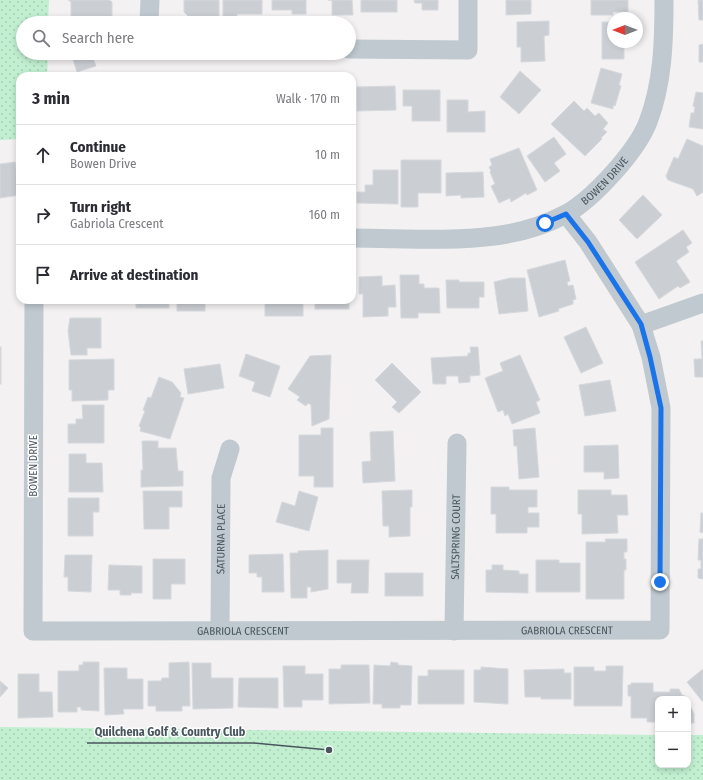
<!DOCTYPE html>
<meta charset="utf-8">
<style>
:root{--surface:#fff;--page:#f7f7f7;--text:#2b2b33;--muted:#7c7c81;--line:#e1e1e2}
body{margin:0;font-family:"Fira Sans Condensed",sans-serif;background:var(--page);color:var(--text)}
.controls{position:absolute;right:12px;bottom:12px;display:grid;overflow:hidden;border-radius:8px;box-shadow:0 2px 6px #0003}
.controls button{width:36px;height:36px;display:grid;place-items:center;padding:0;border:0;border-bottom:1px solid var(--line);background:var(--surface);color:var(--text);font:20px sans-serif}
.compass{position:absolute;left:607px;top:12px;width:36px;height:36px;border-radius:50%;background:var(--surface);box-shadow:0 2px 6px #0003;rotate:270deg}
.stop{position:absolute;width:12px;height:12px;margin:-9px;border:3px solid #1a73e8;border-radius:50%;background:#fff}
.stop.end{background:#1a73e8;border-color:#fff;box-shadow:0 1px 4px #0008}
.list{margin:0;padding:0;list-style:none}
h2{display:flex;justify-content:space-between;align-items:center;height:52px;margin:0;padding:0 16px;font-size:17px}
h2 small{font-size:13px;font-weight:400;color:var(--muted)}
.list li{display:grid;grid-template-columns:26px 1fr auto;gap:12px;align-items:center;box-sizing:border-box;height:60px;padding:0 16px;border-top:1px solid var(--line)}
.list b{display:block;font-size:15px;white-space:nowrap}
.list p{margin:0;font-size:13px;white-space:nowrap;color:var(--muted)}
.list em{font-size:13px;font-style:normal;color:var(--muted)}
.icon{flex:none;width:22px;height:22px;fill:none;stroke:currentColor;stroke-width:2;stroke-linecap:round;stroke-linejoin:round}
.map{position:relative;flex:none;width:703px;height:780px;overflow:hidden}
.search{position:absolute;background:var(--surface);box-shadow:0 2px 6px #0003;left:16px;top:16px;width:340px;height:44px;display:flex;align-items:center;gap:10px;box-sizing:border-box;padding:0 14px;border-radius:22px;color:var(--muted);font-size:15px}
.panel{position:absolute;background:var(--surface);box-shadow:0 2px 6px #0003;left:16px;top:72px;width:340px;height:232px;border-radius:12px}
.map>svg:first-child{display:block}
.grass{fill:url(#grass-dots)}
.building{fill:#cbced3;stroke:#d5d8dc}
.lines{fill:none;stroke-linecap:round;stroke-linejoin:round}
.minor{stroke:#bfc9cf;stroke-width:19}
.route{stroke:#1a73e8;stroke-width:5}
.labels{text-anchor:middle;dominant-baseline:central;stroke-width:3;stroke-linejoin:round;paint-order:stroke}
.street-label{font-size:11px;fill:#49565e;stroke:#fff}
.leader{fill:none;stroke:#49565e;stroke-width:1.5}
.callout-dot{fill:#49565e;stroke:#fff;stroke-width:1.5}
.callout-label{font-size:12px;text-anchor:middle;font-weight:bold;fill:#49565e;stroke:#fff;stroke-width:3;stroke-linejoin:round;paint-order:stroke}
</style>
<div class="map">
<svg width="703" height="780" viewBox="0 0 703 780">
<defs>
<pattern id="grass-dots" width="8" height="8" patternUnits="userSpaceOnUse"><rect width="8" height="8" fill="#c1efd0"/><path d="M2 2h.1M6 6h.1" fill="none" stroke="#a7cfb5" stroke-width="1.8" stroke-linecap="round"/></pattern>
</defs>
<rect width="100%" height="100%" fill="#f3f1f1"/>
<g class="grass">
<polygon points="0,0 49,0 48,23 23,23 23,53 48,53 47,76 20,76 20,139 0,140"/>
<polygon points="0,727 658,735 658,765 688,765 688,735 703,735 703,780 0,780"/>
</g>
<g class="building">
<polygon points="68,0 109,0 112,2 112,18 71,19 71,2"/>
<polygon points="184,0 219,0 219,17 189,17 184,12"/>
<polygon points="223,0 262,0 262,14 237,14 237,17 223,17"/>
<polygon points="272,0 306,0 306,14 292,14 292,10 272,10"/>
<polygon points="328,0 352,0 353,15 332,15 332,0"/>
<rect x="361" y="0" width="36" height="12"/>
<polygon points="414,0 438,0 438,10 422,10 422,3 415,3"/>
<polygon points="506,0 531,0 531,14 506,15"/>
<polygon points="591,0 628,0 628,12 613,12 613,15 591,15"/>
<polygon points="698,0 703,0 703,20 699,20"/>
<rect x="67" y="21" width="41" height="2"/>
<polygon points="549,21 549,35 544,36 545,61 521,62 521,47 517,47 517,22"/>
<polygon points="602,22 613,22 613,42 624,42 624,59 602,59"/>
<polygon points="703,44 703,62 699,62 699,45"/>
<polygon points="67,53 91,53 96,66 77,72 72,56 67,56"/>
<polygon points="601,68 622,74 619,85 621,86 615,106 613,105 613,109 591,103"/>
<polygon points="520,71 541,90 519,114 500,97"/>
<rect x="352" y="84" width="1" height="42"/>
<polygon points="395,86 396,110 357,111 357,87"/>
<polygon points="403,90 440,90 440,121 412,121 412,106 403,106"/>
<polygon points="696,92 703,93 703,129 689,127 691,113 694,113 695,107 693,106"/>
<polygon points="447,100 468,100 468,112 485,111 485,132 447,132"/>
<polygon points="574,101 584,111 587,108 595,116 599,113 608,123 603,129 607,132 601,138 602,139 585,156 551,124"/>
<polygon points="554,137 566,154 554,163 560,171 545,182 527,156"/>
<polygon points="687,139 703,146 703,192 697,196 693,189 668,180 666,176 674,157 678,159"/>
<polygon points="519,148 537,190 527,195 526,193 511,202 510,198 499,203 491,186 495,184 490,172 491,171 489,167 492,165 490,159"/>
<polygon points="401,160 441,160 441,193 418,193 418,207 401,207"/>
<polygon points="15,162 20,195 0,198 0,164"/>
<polygon points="373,170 398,170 398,204 357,203 357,192 365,192 365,185 373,185"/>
<polygon points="483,172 484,197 461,198 461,195 446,196 446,173"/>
<polygon points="643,195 662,215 637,239 619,220"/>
<polygon points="683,230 692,243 686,247 689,252 676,261 690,282 680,288 678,286 659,299 635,262"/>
<polygon points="565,260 570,281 567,282 568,286 573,285 576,299 573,300 573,304 558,309 559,311 539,317 527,270"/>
<polygon points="400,275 419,275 419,284 424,284 424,288 439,288 440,313 418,313 418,318 401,318"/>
<polygon points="382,276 382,286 395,285 396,307 388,307 388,316 363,317 363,294 359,294 359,277"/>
<polygon points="510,278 525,278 528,311 499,314 494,282"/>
<polygon points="446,280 459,280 459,282 484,282 484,297 479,297 479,308 447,308"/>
<rect x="136" y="300" width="33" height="8"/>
<rect x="177" y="300" width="28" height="11"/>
<rect x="222" y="300" width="36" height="2"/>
<rect x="265" y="300" width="38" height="16"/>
<rect x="315" y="300" width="34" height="9"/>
<polygon points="70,318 101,318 101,348 87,348 87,355 71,355 68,331"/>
<polygon points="586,327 603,363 581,373 564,337"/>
<polygon points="701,341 703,341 703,377 695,377 694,359 702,359"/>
<rect x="0" y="347" width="1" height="37"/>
<polygon points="470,347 478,347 480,375 470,376 470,382 459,383 458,376 446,376 446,384 433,384 431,358 468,356 468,353 471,353"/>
<polygon points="246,354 280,366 270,397 252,391 255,382 239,376"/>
<polygon points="331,355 329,419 312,426 311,405 308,403 306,406 297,400 300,397 288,389 310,356"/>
<polygon points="520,355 540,400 536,402 540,413 512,424 508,414 505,416 503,410 498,412 485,378 503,371 500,363"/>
<polygon points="114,359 114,390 108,390 108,400 72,401 72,390 69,390 69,360"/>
<polygon points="392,363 421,392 399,413 392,407 397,402 375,380"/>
<polygon points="220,364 224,388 188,394 184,369"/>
<polygon points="159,377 172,382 181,393 180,397 184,398 170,439 140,431 141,428 139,426 145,411 143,410 148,397 151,398"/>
<polygon points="610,380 616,411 585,416 579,385"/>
<polygon points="82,405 104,405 104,443 68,443 68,424 76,424 76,419 83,419"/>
<polygon points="321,428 333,428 333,487 314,487 314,476 299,476 299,435 321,435"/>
<polygon points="535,428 539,477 519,479 517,446 514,446 513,430"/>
<polygon points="393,431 395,481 363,483 362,462 371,461 370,432"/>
<polygon points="142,441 158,441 158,448 176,448 178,471 183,471 183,486 141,487 141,470 143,470"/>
<polygon points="618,445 619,478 604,479 604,472 584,472 584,446"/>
<polygon points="69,454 86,454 86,463 102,463 103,492 69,492"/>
<polygon points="491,487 509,487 509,490 537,490 537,507 528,507 528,513 539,513 539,527 527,527 527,533 496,533 496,514 491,514"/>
<polygon points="412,490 412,507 410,507 410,536 389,537 389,526 383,526 382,491"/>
<polygon points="578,490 611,490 611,495 627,495 628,515 617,515 618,533 582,534 582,514 578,514"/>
<polygon points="143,491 182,491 182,507 169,507 169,529 144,529"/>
<polygon points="299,491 318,497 309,531 276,522 282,502 295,506"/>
<polygon points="68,498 99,498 99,512 93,512 93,536 68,536"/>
<polygon points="701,513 703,513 703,533 700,532"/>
<polygon points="605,539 627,539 627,552 624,552 624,559 626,559 626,570 624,570 624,599 586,599 586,542 606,542"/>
<polygon points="699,539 703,539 703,579 698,578 698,569 701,569 701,560 698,560"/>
<polygon points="328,550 328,589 311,592 311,587 307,587 307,598 291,598 290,553 298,553 298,551"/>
<polygon points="283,554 284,592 262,592 262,577 257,577 257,573 249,573 249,555"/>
<polygon points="65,555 92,555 91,592 68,591 68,577 64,577"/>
<polygon points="153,559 185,559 185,584 171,584 171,599 153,599"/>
<polygon points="337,560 369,560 368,593 351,593 352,583 337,583"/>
<polygon points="536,560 559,560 559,563 580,563 580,592 536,592"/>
<polygon points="109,565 142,566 142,593 131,593 131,595 120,595 120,590 108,590"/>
<polygon points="492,565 503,565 503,570 519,571 519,574 528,574 528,593 486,592 486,570 492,570"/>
<rect x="385" y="573" width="38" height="23"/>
<polygon points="83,662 99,662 99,711 81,710 81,707 77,707 77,712 58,712 58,671 79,671 79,665 83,665"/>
<polygon points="189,662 190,706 182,706 182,711 156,711 156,706 148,706 148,681 161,681 162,678 169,678 169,663"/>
<polygon points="391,662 398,663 398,665 412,666 411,705 400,705 400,708 382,708 382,704 373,704 374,665 390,666"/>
<polygon points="192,663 211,663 211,678 233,678 233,708 193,709"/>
<polygon points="341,665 369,665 370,703 329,704 329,669 341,669"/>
<polygon points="283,666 305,666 305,674 323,674 323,700 302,700 302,707 284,707"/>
<polygon points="606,666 623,666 622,706 574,706 574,667 594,667 594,671 606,671"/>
<polygon points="481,667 508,669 508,704 474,702 474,670 481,670"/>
<polygon points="104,668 127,668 127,679 143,679 143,709 123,709 124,714 105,715"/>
<polygon points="564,669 564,673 571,673 571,699 541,699 541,697 525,697 524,670"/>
<polygon points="703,669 703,701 702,701 687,682"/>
<polygon points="428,670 464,670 464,704 418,704 418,676 428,676"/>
<polygon points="18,674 39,674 39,692 52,692 53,717 18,718"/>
<polygon points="239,678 278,678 278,708 238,707"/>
<polygon points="0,681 8,688 0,697"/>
<polygon points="631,683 653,683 653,692 670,692 670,689 679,689 682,695 685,696 686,699 658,699 658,722 647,722 647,718 631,718 631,696 628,696 628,685 631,685"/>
<polygon points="688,702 694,714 694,723 688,723"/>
</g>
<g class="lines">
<g class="minor">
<polyline points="149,23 150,0"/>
<polyline points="349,49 468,50 468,0"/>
<path id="s1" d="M 352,238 C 399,238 448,242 494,236 C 519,233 545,225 566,214 C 593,199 637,151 648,122 C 663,83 664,41 664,0"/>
<path id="s2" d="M 34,300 L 33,631 L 660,630 L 661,408 L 651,357 L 641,325 L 588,242 L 566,214"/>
<polyline points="641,325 703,303"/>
<path id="s3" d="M 220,630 L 221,478 L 230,449"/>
<path id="s4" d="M 454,631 L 457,443"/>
</g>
</g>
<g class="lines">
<polyline class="route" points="545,223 566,214 588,242 641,324 650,357 661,408 660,582"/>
</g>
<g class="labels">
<g class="street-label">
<text stroke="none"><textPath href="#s1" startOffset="269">BOWEN DRIVE</textPath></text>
<text transform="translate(33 466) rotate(-90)">BOWEN DRIVE</text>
<text stroke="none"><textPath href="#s4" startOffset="94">SALTSPRING COURT</textPath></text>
<text stroke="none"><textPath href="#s3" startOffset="91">SATURNA PLACE</textPath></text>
<text stroke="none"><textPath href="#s2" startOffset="541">GABRIOLA CRESCENT</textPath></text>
<text stroke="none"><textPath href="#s2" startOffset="865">GABRIOLA CRESCENT</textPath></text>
</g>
</g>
<path class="leader" d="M329 750L253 743H87"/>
<circle class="callout-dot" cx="329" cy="750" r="4"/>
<g class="callout-label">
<text x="170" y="736">Quilchena Golf &amp; Country Club</text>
</g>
</svg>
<div class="controls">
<button>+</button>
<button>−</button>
</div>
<svg class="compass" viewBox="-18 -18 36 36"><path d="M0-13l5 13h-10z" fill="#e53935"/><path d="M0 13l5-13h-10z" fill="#7c7c81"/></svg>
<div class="stop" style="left:545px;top:223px"></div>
<div class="stop end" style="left:660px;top:582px"></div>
<div class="search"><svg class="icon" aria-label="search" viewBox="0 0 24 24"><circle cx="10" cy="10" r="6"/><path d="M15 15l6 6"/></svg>Search here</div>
<section class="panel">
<h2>3 min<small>Walk · 170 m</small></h2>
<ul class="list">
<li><svg class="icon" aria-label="ahead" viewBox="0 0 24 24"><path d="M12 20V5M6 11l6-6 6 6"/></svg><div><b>Continue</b><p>Bowen Drive</p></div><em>10 m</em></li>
<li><svg class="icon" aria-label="right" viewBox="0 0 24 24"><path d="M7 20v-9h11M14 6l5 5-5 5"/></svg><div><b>Turn right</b><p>Gabriola Crescent</p></div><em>160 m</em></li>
<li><svg class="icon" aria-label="arrive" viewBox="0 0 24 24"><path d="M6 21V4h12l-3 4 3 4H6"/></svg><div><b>Arrive at destination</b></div></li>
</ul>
</section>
</div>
